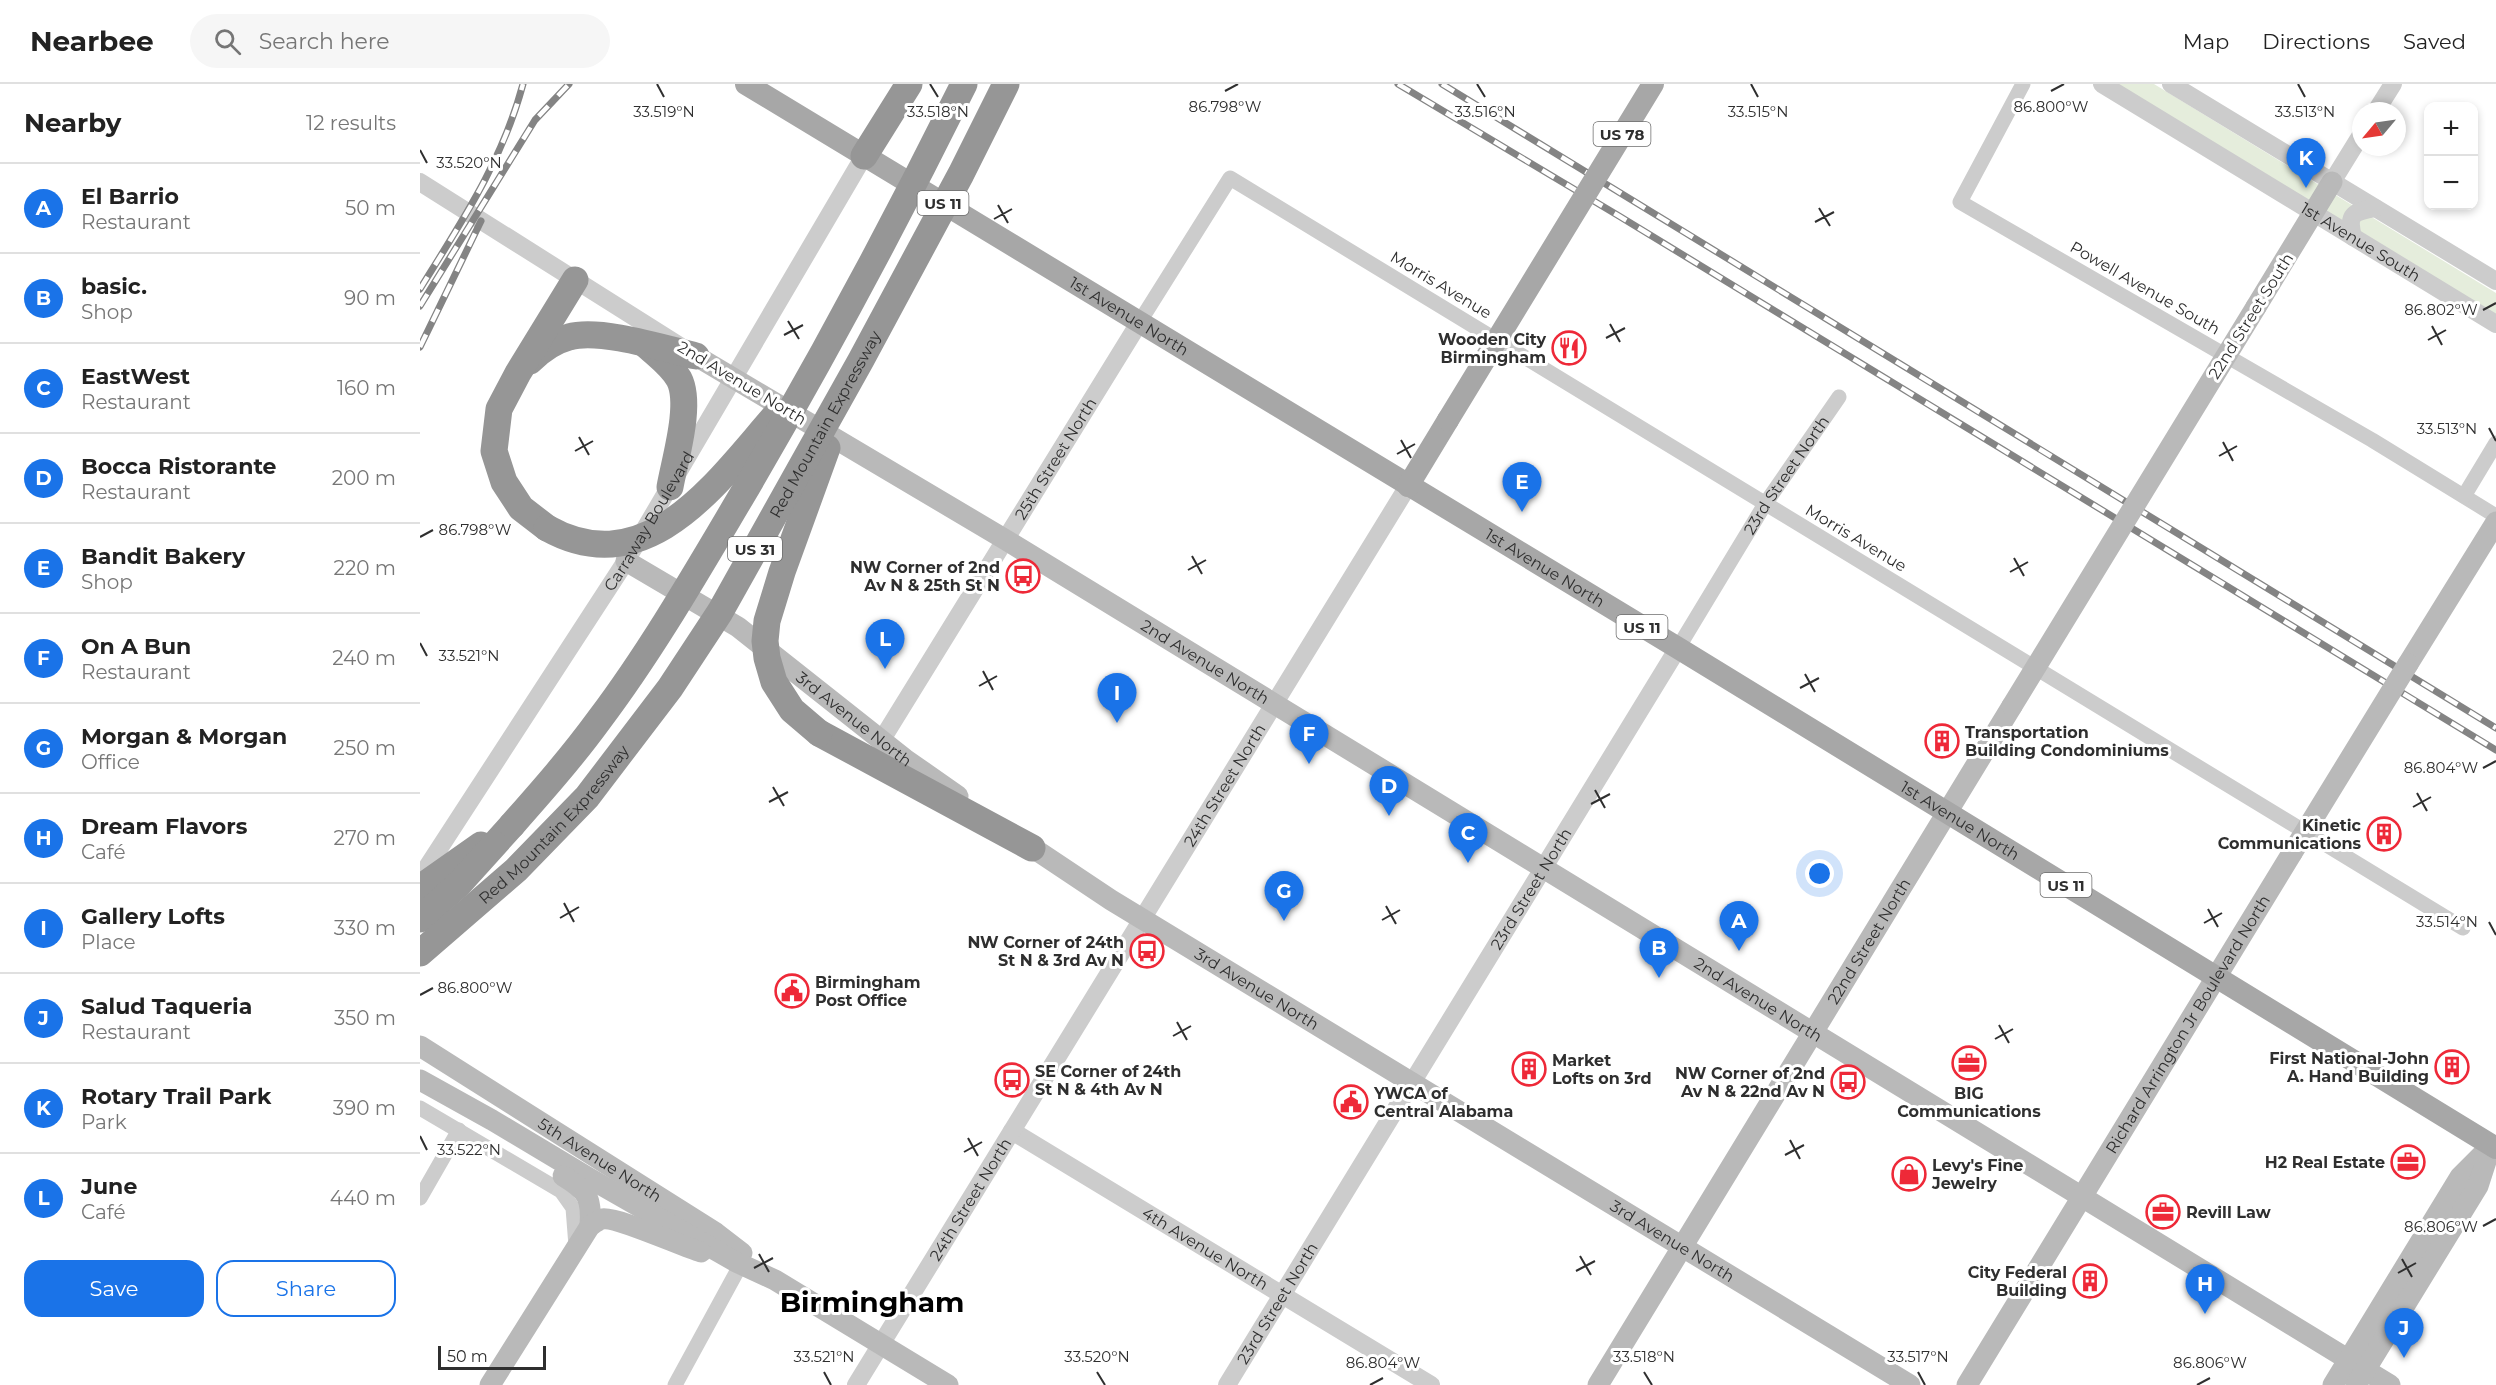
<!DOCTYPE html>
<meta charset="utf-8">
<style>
:root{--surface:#fff;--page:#f6f6f6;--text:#222;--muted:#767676;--line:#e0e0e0;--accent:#1a73e8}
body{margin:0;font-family:Montserrat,sans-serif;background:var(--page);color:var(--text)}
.controls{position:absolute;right:18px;top:18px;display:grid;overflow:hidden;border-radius:12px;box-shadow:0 3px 9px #0003}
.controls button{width:54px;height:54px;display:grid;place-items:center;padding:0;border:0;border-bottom:2px solid var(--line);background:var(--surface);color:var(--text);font:30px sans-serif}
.compass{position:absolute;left:1932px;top:18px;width:54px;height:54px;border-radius:50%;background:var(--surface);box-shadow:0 3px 9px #0003;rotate:241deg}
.scale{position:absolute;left:18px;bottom:15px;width:108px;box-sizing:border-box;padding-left:6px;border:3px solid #2f2f2f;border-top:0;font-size:16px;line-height:21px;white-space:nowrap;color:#2f2f2f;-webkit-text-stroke:4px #fff;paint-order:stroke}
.you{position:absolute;left:1400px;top:790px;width:21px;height:21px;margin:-15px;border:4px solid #fff;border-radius:50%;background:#1a73e8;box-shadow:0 0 0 9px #1a73e833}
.badge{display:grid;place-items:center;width:39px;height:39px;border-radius:50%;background:var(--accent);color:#fff;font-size:20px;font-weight:700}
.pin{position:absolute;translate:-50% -50px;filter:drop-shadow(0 2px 3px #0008)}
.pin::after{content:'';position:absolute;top:32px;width:21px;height:18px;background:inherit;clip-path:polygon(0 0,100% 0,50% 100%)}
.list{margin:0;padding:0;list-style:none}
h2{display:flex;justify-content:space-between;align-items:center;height:78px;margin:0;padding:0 24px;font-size:26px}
h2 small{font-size:20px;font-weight:400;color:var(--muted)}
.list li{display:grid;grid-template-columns:39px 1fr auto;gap:18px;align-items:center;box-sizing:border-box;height:90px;padding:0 24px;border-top:2px solid var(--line)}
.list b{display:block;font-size:22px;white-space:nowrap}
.list p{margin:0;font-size:20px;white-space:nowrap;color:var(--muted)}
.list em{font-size:20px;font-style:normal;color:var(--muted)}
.actions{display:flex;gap:12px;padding:18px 24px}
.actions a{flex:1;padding:14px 0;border:2px solid var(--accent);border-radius:18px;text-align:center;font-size:21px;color:var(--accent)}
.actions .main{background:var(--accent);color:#fff}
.icon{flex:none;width:33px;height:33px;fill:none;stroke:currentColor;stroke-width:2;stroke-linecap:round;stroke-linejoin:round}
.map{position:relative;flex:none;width:2076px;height:1301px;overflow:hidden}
header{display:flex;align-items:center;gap:36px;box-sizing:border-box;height:84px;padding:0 30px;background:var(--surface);border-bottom:2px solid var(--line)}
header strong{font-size:28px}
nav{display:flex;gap:33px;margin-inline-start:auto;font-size:21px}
.search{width:420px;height:54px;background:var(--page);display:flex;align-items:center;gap:15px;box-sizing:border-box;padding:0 21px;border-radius:33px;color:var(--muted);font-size:22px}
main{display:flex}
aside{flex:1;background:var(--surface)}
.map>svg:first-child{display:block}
.green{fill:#e5eddc}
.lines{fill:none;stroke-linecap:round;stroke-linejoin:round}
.minor{stroke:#ccc;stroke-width:15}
.tertiary{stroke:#ccc;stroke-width:18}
.secondary{stroke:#b9b9b9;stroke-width:21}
.primary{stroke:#a7a7a7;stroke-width:22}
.motorway{stroke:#969696;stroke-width:27}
.rail-casing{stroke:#848484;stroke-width:7}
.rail{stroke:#fff;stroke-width:4.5;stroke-dasharray:14;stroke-linecap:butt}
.secondary-bridge{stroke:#b9b9b9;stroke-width:21}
.primary-bridge{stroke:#a7a7a7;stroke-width:22}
.motorway-bridge{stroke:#969696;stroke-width:27}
.ticks{fill:none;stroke:#2f2f2f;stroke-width:2}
.labels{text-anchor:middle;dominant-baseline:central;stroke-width:6;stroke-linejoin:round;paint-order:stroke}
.shield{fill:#fff;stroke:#6d6d6d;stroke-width:1.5}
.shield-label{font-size:15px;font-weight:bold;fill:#2f2f2f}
.street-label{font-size:16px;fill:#2f2f2f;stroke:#fff}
.poi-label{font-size:16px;font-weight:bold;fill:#2f2f2f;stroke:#fff;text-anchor:end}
.town-label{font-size:28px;font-weight:bold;fill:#000;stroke:#fff}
.ticks-label{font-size:15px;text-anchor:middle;fill:#2f2f2f;stroke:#fff;stroke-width:6;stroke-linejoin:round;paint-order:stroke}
</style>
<header>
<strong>Nearbee</strong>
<div class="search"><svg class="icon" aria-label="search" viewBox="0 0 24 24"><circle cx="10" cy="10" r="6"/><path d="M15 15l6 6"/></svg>Search here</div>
<nav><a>Map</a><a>Directions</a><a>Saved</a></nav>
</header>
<main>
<aside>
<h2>Nearby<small>12 results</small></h2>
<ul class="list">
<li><span class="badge">A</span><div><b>El Barrio</b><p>Restaurant</p></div><em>50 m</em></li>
<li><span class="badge">B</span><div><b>basic.</b><p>Shop</p></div><em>90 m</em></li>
<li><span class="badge">C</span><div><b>EastWest</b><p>Restaurant</p></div><em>160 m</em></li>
<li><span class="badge">D</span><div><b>Bocca Ristorante</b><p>Restaurant</p></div><em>200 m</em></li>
<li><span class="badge">E</span><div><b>Bandit Bakery</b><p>Shop</p></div><em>220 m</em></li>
<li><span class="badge">F</span><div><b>On A Bun</b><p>Restaurant</p></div><em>240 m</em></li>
<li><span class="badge">G</span><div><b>Morgan &amp; Morgan</b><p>Office</p></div><em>250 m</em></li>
<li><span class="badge">H</span><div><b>Dream Flavors</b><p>Café</p></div><em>270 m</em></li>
<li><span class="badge">I</span><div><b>Gallery Lofts</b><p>Place</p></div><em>330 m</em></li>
<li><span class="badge">J</span><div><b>Salud Taqueria</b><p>Restaurant</p></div><em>350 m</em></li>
<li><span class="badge">K</span><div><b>Rotary Trail Park</b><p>Park</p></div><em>390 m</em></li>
<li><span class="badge">L</span><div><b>June</b><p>Café</p></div><em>440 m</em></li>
</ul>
<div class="actions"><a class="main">Save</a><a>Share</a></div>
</aside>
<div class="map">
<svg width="2076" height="1301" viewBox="0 0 2076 1301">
<rect width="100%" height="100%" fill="#fff"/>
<polygon class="green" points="1697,0 1734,0 2076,209 2076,232"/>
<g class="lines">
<g class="minor">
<polyline points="1603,0 1540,118 1952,356 2076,432"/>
<polyline points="719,239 810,94 2043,844"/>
<polyline points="2044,412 2076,359"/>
<path id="s1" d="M 1258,564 L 1345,420 L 1419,313"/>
<polyline points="0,1024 141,1107 153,1124 156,1162"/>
<polyline points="0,1114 39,1046"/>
<polyline points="255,1301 321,1180"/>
</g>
<g class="tertiary">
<path id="s2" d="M 1682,0 L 2076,240"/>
<polyline points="1751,0 2076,197"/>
<polyline points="1956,27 1973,0"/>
<polyline points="0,98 260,262"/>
<polyline points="1912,98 1941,51"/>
<path d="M 1933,153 C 1927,129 1934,128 1955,124"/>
<path id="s3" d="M 461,657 L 719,239"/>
<path id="s4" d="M 0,794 L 206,477 L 444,72"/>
<path id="s5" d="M 592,1047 L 1011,1301"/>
<path id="s6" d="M 436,1301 L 988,402"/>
<path id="s7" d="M 807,1301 L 1258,564"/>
</g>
<g class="secondary">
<polyline points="1836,223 1912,98"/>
<path id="s8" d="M 276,272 L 586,456 L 1970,1301"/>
<path id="s9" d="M 206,477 L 318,543 L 485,675 L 538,712"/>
<polyline points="1988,580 2076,438"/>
<path id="s10" d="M 601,756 L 691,816 L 1490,1301"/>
<path id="s11" d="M 0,962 L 296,1149 L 322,1169"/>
<polyline points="0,996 72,1036 169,1094 316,1178 355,1196 528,1301"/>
<path d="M 143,1092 C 168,1107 172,1114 170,1142"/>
<path d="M 70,1301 L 170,1142 C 173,1140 178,1136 182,1135 C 196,1132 261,1162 281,1168"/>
<path id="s12" d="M 1178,1301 L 1592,622"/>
<path id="s13" d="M 1547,1301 L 1872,769"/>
<polyline points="1913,1301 2040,1093 2072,1061"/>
<polyline points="1936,1301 2058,1102 2070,1065"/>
</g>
<g class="primary">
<path id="s14" d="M 326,0 L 1258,564 L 2076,1064"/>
<polyline points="988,402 1028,336"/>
</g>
<g class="motorway">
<polyline points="444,72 489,0"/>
<path d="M 226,261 C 238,272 251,281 259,295 C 272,320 255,375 250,403"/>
<path d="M 110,277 C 120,267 134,257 149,253 C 179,244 243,264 276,272"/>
<polyline points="127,444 101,424 84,398 74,367 79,325 98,289 155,196"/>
<polyline points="399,649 612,764"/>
<polyline points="0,804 61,761"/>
<polyline points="0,835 38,801 92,741"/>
</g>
<defs>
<g id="rail">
<polyline points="978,0 1199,132 2076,666"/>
<polyline points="1022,0 2076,644"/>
<path d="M 0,205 C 42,137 82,78 103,0"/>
<polyline points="0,222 115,36 149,0"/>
<polyline points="0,263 61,137"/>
</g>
</defs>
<use href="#rail" class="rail-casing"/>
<use href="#rail" class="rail"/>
<g class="secondary-bridge">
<polyline points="1592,622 1836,223"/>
<polyline points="1872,769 1988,580"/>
</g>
<polyline class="primary-bridge" points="1028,336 1233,0"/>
<g class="motorway-bridge">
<path d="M 127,444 C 227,500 296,399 354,333"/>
<polyline points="399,649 372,626 354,598 347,574 345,557 347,537 362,488 407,364"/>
<path d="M 92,741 C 122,707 152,673 179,636 C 234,563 280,482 327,403 C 404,271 476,137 544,0"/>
<path id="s15" d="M 0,869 L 96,786 L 167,713 L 250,604 L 300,528 L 441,276 L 541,90 L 586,0"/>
</g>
</g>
<path class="ticks" d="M 237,0 L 244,13M 510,0 L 518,13M 1057,0 L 1065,13M 1331,0 L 1338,13M 1878,0 L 1885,13M 805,7 L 818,0M 1631,7 L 1644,0M 0,66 L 7,79M 578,121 L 588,139M 1399,124 L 1410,142M 574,135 L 592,125M 1395,138 L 1414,128M 2063,226 L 2076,219M 368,237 L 379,255M 1190,240 L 1200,258M 2012,242 L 2022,261M 364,251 L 383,241M 1186,254 L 1205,244M 2008,256 L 2026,246M 2069,344 L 2076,357M 159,353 L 169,371M 981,356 L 991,374M 1803,358 L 1813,377M 155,367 L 173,357M 977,370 L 995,360M 1799,372 L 1817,362M 0,453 L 13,446M 772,472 L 782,490M 1594,474 L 1604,492M 768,486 L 786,476M 1590,488 L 1608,478M 0,559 L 7,572M 563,587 L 573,606M 1385,590 L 1395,608M 559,602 L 577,592M 1380,604 L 1399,594M 2063,684 L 2076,677M 353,703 L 364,722M 1175,706 L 1185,724M 1997,709 L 2007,727M 349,718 L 368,708M 1171,720 L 1190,710M 1993,723 L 2011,713M 144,819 L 154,838M 966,822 L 976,840M 1788,825 L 1798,843M 140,834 L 159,823M 962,836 L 980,826M 2069,838 L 2076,851M 1784,839 L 1802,829M 0,911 L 13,904M 757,938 L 767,956M 1579,941 L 1589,959M 753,952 L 771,942M 1575,955 L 1593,945M 0,1052 L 7,1066M 548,1054 L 558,1072M 1370,1056 L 1380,1075M 544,1068 L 562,1058M 1365,1071 L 1384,1061M 2063,1142 L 2076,1135M 339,1170 L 349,1188M 1160,1172 L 1171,1191M 1982,1175 L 1992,1193M 334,1184 L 353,1174M 1156,1187 L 1175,1177M 1978,1189 L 1996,1179M 404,1288 L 411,1301M 677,1288 L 685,1301M 1224,1288 L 1232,1301M 1498,1288 L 1505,1301M 950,1301 L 963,1294M 1777,1301 L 1790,1294"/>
<defs>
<symbol id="restaurant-ring" viewBox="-11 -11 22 22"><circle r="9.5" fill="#fff" stroke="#ee2938" stroke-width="1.5"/><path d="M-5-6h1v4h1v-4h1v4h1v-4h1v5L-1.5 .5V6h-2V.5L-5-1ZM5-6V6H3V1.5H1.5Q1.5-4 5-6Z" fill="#ee2938"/></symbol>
<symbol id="bus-ring" viewBox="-11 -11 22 22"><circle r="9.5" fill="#fff" stroke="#ee2938" stroke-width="1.5"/><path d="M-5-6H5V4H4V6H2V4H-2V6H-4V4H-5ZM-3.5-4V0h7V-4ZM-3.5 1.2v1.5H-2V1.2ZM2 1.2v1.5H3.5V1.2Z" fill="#ee2938"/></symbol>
<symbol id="building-ring" viewBox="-11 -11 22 22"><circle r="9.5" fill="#fff" stroke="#ee2938" stroke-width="1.5"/><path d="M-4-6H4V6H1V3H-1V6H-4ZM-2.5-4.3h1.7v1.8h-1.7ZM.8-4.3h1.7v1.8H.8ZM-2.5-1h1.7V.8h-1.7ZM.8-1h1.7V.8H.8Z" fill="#ee2938"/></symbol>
<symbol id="civic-ring" viewBox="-11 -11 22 22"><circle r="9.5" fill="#fff" stroke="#ee2938" stroke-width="1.5"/><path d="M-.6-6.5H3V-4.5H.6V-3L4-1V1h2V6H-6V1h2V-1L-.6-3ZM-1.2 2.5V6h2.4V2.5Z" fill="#ee2938"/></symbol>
<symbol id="office-ring" viewBox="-11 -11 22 22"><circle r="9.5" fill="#fff" stroke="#ee2938" stroke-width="1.5"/><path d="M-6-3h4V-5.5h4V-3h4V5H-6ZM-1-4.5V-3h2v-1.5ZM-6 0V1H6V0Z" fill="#ee2938"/></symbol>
<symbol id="shop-ring" viewBox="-11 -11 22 22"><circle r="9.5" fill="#fff" stroke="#ee2938" stroke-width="1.5"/><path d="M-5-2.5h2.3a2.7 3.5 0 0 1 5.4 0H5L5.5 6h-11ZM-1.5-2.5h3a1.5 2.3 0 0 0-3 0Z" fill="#ee2938"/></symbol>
</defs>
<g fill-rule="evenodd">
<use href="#restaurant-ring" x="1130" y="245" width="38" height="38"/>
<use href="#bus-ring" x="584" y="473" width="38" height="38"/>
<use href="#building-ring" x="1503" y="638" width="38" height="38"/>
<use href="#building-ring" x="1945" y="731" width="38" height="38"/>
<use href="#bus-ring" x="708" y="848" width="38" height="38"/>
<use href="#civic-ring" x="353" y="888" width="38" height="38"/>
<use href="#office-ring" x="1530" y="960" width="38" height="38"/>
<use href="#building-ring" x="2013" y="964" width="38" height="38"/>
<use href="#building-ring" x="1090" y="966" width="38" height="38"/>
<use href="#bus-ring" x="573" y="977" width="38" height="38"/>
<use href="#bus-ring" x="1409" y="979" width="38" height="38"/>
<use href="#civic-ring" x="912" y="999" width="38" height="38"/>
<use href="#office-ring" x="1969" y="1059" width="38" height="38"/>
<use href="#shop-ring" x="1470" y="1071" width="38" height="38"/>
<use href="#office-ring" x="1724" y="1109" width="38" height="38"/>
<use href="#building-ring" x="1651" y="1178" width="38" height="38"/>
</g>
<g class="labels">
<g class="shield">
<rect x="1173.5" y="38" width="57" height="24" rx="4.5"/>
<rect x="497.5" y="107" width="51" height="24" rx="4.5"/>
<rect x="308" y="453" width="54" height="24" rx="4.5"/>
<rect x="1196.5" y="531" width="51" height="24" rx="4.5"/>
<rect x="1620.5" y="789" width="51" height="24" rx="4.5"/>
</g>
<g class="shield-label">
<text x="1202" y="50">US 78</text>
<text x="523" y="119">US 11</text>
<text x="335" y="465">US 31</text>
<text x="1222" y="543">US 11</text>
<text x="1646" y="801">US 11</text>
</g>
<g class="street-label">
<text stroke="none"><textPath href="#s2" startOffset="303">1st Avenue South</textPath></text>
<text transform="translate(1021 201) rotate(31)">Morris Avenue</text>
<text transform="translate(1725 204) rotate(30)">Powell Avenue South</text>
<text transform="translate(1831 232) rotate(-58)">22nd Street South</text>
<text stroke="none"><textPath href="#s14" startOffset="448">1st Avenue North</textPath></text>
<text transform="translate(322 299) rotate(31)">2nd Avenue North</text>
<text stroke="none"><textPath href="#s15" startOffset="672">Red Mountain Expressway</textPath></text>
<text stroke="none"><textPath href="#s3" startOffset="332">25th Street North</textPath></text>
<text stroke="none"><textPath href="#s1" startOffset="204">23rd Street North</textPath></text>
<text stroke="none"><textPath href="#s4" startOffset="424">Carraway Boulevard</textPath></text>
<text transform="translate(1436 454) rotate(31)">Morris Avenue</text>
<text stroke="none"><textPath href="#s14" startOffset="934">1st Avenue North</textPath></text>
<text stroke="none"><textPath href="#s8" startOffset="594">2nd Avenue North</textPath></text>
<text stroke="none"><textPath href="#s9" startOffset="278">3rd Avenue North</textPath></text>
<text stroke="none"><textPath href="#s6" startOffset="704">24th Street North</textPath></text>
<text stroke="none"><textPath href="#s14" startOffset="1420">1st Avenue North</textPath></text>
<text stroke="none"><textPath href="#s15" startOffset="186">Red Mountain Expressway</textPath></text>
<text stroke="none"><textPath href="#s7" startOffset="582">23rd Street North</textPath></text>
<text stroke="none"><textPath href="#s12" startOffset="520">22nd Street North</textPath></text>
<text stroke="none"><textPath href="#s10" startOffset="279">3rd Avenue North</textPath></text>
<text stroke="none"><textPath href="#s8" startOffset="1242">2nd Avenue North</textPath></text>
<text stroke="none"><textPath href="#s13" startOffset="423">Richard Arrington Jr Boulevard North</textPath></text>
<text stroke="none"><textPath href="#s11" startOffset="213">5th Avenue North</textPath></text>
<text stroke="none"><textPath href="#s6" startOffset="218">24th Street North</textPath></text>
<text stroke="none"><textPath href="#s10" startOffset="765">3rd Avenue North</textPath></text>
<text stroke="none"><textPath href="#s5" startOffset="226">4th Avenue North</textPath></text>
<text stroke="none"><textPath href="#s7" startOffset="96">23rd Street North</textPath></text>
</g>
<g class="poi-label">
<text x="1126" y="255">Wooden City<tspan x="1126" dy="18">Birmingham</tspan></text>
<text x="580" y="483">NW Corner of 2nd<tspan x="580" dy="18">Av N &amp; 25th St N</tspan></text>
<text x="1545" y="648" text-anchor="start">Transportation<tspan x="1545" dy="18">Building Condominiums</tspan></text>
<text x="1941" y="741">Kinetic<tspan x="1941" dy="18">Communications</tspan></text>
<text x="704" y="858">NW Corner of 24th<tspan x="704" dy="18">St N &amp; 3rd Av N</tspan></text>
<text x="395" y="898" text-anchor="start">Birmingham<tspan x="395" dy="18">Post Office</tspan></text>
<text x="2009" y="974">First National-John<tspan x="2009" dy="18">A. Hand Building</tspan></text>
<text x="1132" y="976" text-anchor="start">Market<tspan x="1132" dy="18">Lofts on 3rd</tspan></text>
<text x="615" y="987" text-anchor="start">SE Corner of 24th<tspan x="615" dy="18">St N &amp; 4th Av N</tspan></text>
<text x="1405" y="989">NW Corner of 2nd<tspan x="1405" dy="18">Av N &amp; 22nd Av N</tspan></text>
<text x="954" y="1009" text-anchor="start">YWCA of<tspan x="954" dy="18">Central Alabama</tspan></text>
<text x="1549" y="1009" text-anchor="middle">BIG<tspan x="1549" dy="18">Communications</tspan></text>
<text x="1965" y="1078">H2 Real Estate</text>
<text x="1512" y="1081" text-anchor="start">Levy's Fine<tspan x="1512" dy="18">Jewelry</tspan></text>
<text x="1766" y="1128" text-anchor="start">Revill Law</text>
<text x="1647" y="1188">City Federal<tspan x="1647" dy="18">Building</tspan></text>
</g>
<g class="town-label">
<text x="452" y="1218">Birmingham</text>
</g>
</g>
<g class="ticks-label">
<text x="1631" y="28">86.800°W</text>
<text x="805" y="28">86.798°W</text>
<text x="244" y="33">33.519°N</text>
<text x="518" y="33">33.518°N</text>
<text x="1065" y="33">33.516°N</text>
<text x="1338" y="33">33.515°N</text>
<text x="1885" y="33">33.513°N</text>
<text x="49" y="84">33.520°N</text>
<text x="2021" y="231">86.802°W</text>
<text x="2027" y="350">33.513°N</text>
<text x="55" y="451">86.798°W</text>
<text x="49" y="577">33.521°N</text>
<text x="2021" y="689">86.804°W</text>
<text x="2027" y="843">33.514°N</text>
<text x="55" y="909">86.800°W</text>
<text x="49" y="1071">33.522°N</text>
<text x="2021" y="1148">86.806°W</text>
<text x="404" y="1278">33.521°N</text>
<text x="677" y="1278">33.520°N</text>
<text x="1224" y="1278">33.518°N</text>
<text x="1498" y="1278">33.517°N</text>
<text x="963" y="1284">86.804°W</text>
<text x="1790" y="1284">86.806°W</text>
</g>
</svg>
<div class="controls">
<button>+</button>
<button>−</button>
</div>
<svg class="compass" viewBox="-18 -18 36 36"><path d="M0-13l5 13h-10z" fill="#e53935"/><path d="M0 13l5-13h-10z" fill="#767676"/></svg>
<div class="scale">50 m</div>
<div class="you"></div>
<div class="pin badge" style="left:1319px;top:867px">A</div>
<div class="pin badge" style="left:1239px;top:894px">B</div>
<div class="pin badge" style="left:1048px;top:779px">C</div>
<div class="pin badge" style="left:969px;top:732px">D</div>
<div class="pin badge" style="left:1102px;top:428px">E</div>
<div class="pin badge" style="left:889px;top:680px">F</div>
<div class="pin badge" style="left:864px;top:837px">G</div>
<div class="pin badge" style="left:1785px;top:1230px">H</div>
<div class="pin badge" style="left:697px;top:639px">I</div>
<div class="pin badge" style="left:1984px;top:1274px">J</div>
<div class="pin badge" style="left:1886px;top:104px">K</div>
<div class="pin badge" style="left:465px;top:585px">L</div>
</div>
</main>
